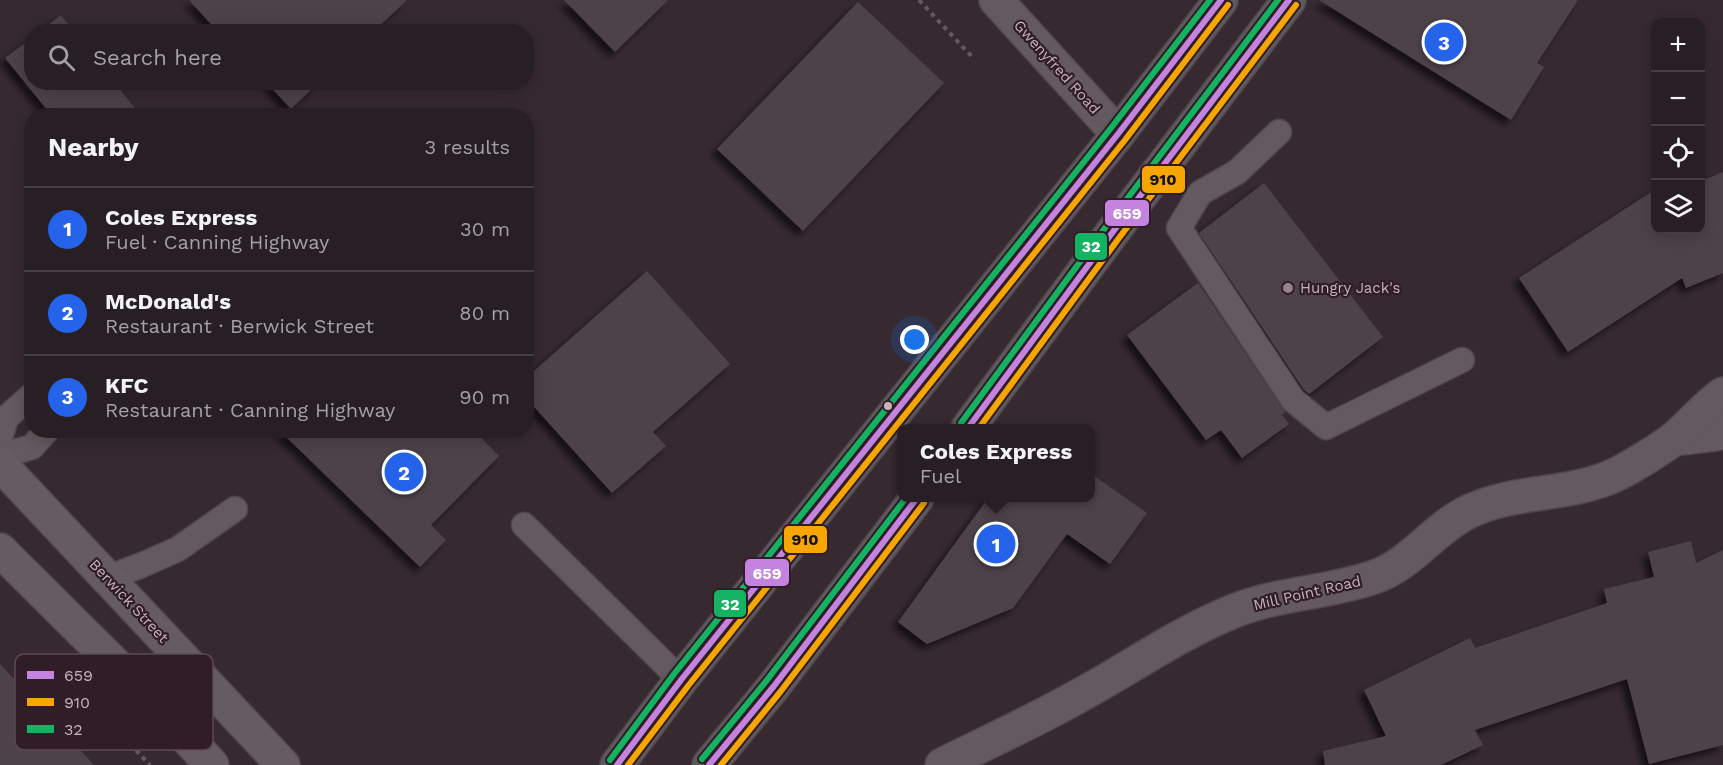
<!DOCTYPE html>
<meta charset="utf-8">
<style>
:root{--surface:#281f24;--page:#342c31;--text:#f1f3f6;--muted:#a5a2a6;--line:#443d41;--accent:#2563eb}
body{margin:0;font-family:"Work Sans",sans-serif;background:var(--page);color:var(--text)}
.controls{position:absolute;right:18px;top:18px;display:grid;overflow:hidden;border-radius:12px;box-shadow:0 3px 15px #0003}
.controls button{width:54px;height:54px;display:grid;place-items:center;padding:0;border:0;border-bottom:2px solid var(--line);background:var(--surface);color:var(--text);font:30px sans-serif}
.you{position:absolute;left:915px;top:340px;width:21px;height:21px;margin:-15px;border:4px solid #fff;border-radius:50%;background:#1a73e8;box-shadow:0 0 0 9px #1a73e833}
.badge{display:grid;place-items:center;width:39px;height:39px;border-radius:50%;background:var(--accent);color:#fff;font-size:20px;font-weight:700}
.pin{position:absolute;translate:-50% -50%;border:3px solid #fff;box-shadow:0 2px 6px #0006}
.popup{position:absolute;left:897px;top:424px;width:198px;height:78px;box-sizing:border-box;display:grid;place-content:center;border-radius:12px;background:var(--surface);filter:drop-shadow(0 2px 4px #0005);font-size:20px;white-space:nowrap;color:var(--muted)}
.popup b{font-size:22px;color:var(--text)}
.popup::after{content:'';position:absolute;left:50%;top:100%;margin-left:-12px;border:12px solid transparent;border-top-color:var(--surface)}
.list{margin:0;padding:0;list-style:none}
h2{display:flex;justify-content:space-between;align-items:center;height:78px;margin:0;padding:0 24px;font-size:26px}
h2 small{font-size:20px;font-weight:400;color:var(--muted)}
.list li{display:grid;grid-template-columns:39px 1fr auto;gap:18px;align-items:center;box-sizing:border-box;height:84px;padding:0 24px;border-top:2px solid var(--line)}
.list b{display:block;font-size:22px;white-space:nowrap}
.list p{margin:0;font-size:20px;white-space:nowrap;color:var(--muted)}
.list em{font-size:20px;font-style:normal;color:var(--muted)}
.icon{flex:none;width:33px;height:33px;fill:none;stroke:currentColor;stroke-width:2;stroke-linecap:round;stroke-linejoin:round}
.map{position:relative;flex:none;width:1723px;height:765px;overflow:hidden}
.search{position:absolute;background:var(--surface);box-shadow:0 3px 15px #0003;left:24px;top:24px;width:510px;height:66px;display:flex;align-items:center;gap:15px;box-sizing:border-box;padding:0 21px;border-radius:24px;color:var(--muted);font-size:22px}
.panel{position:absolute;background:var(--surface);box-shadow:0 3px 15px #0003;left:24px;top:108px;width:510px;height:330px;border-radius:24px}
.map>svg:first-child{display:block}
.building{fill:#4e4349;filter:url(#shadow)}
.lines{fill:none;stroke-linecap:round;stroke-linejoin:round}
.lane-casing{stroke:#4f454b;stroke-width:27}
.street-casing{stroke:#4f454b;stroke-width:36}
.primary-casing{stroke:#50444a;stroke-width:36}
.highway-casing{stroke:#51464c;stroke-width:36}
.path{stroke:#63595f;stroke-width:4;stroke-dasharray:4.5 4.5;stroke-linecap:butt}
.lane{stroke:#64595e;stroke-width:24}
.street{stroke:#64595e;stroke-width:33}
.primary{stroke:#665b61;stroke-width:33}
.highway{stroke:#5e595c;stroke-width:33}
.bus-1-casing{stroke:#301d27;stroke-width:10}
.bus-2-casing{stroke:#301d27;stroke-width:10}
.bus-3-casing{stroke:#301d27;stroke-width:10}
.bus-1{stroke:#c483df;stroke-width:6}
.bus-2{stroke:#f7a600;stroke-width:6}
.bus-3{stroke:#13b361;stroke-width:6}
.poi-dot{fill:#94838c;stroke:#301d27;stroke-width:2}
.bus-dot{fill:#c7b3bd;stroke:#301d27;stroke-width:2}
.labels{text-anchor:middle;dominant-baseline:central;stroke-width:4.5;stroke-linejoin:round;paint-order:stroke}
.street-label{font-size:15px;fill:#c7b3bd;stroke:#301d27}
.poi-label{font-size:15px;fill:#c7b3bd;stroke:#301d27;text-anchor:start}
.key{fill:#301d27;stroke:#5d4a54;stroke-width:1.5}
.key-label{font-size:16px;fill:#c7b3bd}
.line-badge{stroke:#301d27;stroke-width:2}
.badge-label{font-size:16px;text-anchor:middle;font-weight:bold;fill:#fff}
.pale-badge-label{font-size:16px;text-anchor:middle;font-weight:bold;fill:#111}
</style>
<div class="map">
<svg width="1723" height="765" viewBox="0 0 1723 765">
<defs>
<filter id="shadow"><feDropShadow dx="-5.5" dy="5.5" stdDeviation="3" flood-color="#0009"/></filter>
</defs>
<rect width="100%" height="100%" fill="#362930"/>
<g class="building">
<polygon points="189,0 407,0 373,32 218,32"/>
<polygon points="564,0 668,0 615,52"/>
<polygon points="1319,0 1578,0 1537,63 1544,67 1511,120"/>
<polygon points="858,2 944,83 803,231 717,149"/>
<polygon points="61,15 74,32 39,32"/>
<polygon points="32,38 32,82 114,82 141,116 52,116 5,58"/>
<polygon points="266,82 319,82 291,109"/>
<polygon points="1723,172 1723,273 1686,288 1682,278 1568,352 1519,278 1656,189 1656,230 1701,230 1701,181"/>
<polygon points="1264,183 1383,337 1309,394 1304,390 1199,233"/>
<polygon points="647,271 730,364 653,432 666,446 612,493 526,398 526,378"/>
<polygon points="1198,283 1285,412 1282,415 1289,424 1242,458 1221,430 1206,440 1127,335"/>
<polygon points="279,430 473,430 499,456 431,525 446,540 420,567"/>
<polygon points="1090,473 1147,513 1110,564 1067,534 1013,608 927,644 898,622 988,498 1090,498"/>
<polygon points="1691,541 1696,563 1723,550 1723,745 1649,764 1627,679 1475,730 1483,745 1441,765 1325,765 1323,751 1386,736 1364,690 1470,638 1475,648 1607,603 1604,589 1654,577 1648,552"/>
<polygon points="0,664 94,765 0,765"/>
</g>
<g class="lines">
<defs>
<g id="lane">
<polyline points="1279,132 1237,172 1200,193 1179,228 1293,400 1326,427 1462,360"/>
<polyline points="0,439 6,418 32,395"/>
<polyline points="0,456 32,447 47,430"/>
<polyline points="524,525 681,680"/>
<polyline points="107,578 142,565 178,549 235,509"/>
</g>
<g id="street">
<polyline points="996,0 1118,134"/>
<polyline points="1675,439 1716,434 1723,430"/>
<path d="M 942,765 C 986,743 1032,722 1075,698 C 1129,669 1177,634 1234,611 C 1278,593 1329,593 1374,577 C 1410,565 1433,530 1466,513 C 1513,489 1568,497 1615,475 C 1630,468 1664,447 1676,437 C 1692,423 1706,406 1723,394"/>
</g>
<g id="primary">
<polyline points="0,464 283,765"/>
<polyline points="0,550 158,707 212,765"/>
</g>
<g id="highway">
<polyline points="968,428 1112,233 1289,0"/>
<polyline points="617,765 681,680 1118,134 1221,0"/>
<polyline points="709,765 774,686 917,498"/>
</g>
</defs>
<use href="#lane" class="lane-casing"/>
<use href="#street" class="street-casing"/>
<use href="#primary" class="primary-casing"/>
<use href="#highway" class="highway-casing"/>
<g class="path">
<polyline points="919,0 974,59"/>
<polyline points="74,685 150,765"/>
</g>
<use href="#lane" class="lane"/>
<use href="#street" class="street"/>
<use href="#primary" class="primary"/>
<use href="#highway" class="highway"/>
<defs>
<g id="bus-1">
<polyline points="968,428 1112,233 1289,0"/>
<polyline points="617,765 681,680 1118,134 1221,0"/>
<polyline points="709,765 774,686 917,498"/>
</g>
<g id="bus-2">
<polyline points="979,428 1119,238 1296,5"/>
<polyline points="628,765 688,686 1125,140 1228,5"/>
<polyline points="721,765 781,691 924,503"/>
</g>
<g id="bus-3">
<polyline points="961,423 1105,228 1278,0"/>
<polyline points="702,759 767,680 906,498"/>
<polyline points="610,760 674,674 1111,128 1210,0"/>
</g>
</defs>
<use href="#bus-1" class="bus-1-casing"/>
<use href="#bus-2" class="bus-2-casing"/>
<use href="#bus-3" class="bus-3-casing"/>
<use href="#bus-1" class="bus-1"/>
<use href="#bus-2" class="bus-2"/>
<use href="#bus-3" class="bus-3"/>
</g>
<circle class="poi-dot" cx="1288" cy="288" r="6"/>
<circle class="bus-dot" cx="888" cy="406" r="5"/>
<g class="labels">
<g class="street-label">
<text transform="translate(1057 67) rotate(48)">Gwenyfred Road</text>
<text transform="translate(1307 593) rotate(-13)">Mill Point Road</text>
<text transform="translate(129 601) rotate(47)">Berwick Street</text>
</g>
<g class="poi-label">
<text x="1300" y="288">Hungry Jack's</text>
</g>
</g>
<rect x="15" y="654" width="198" height="96" rx="9" class="key"/>
<rect x="27" y="671" width="27" height="8" fill="#c483df"/>
<rect x="27" y="698" width="27" height="8" fill="#f7a600"/>
<rect x="27" y="725" width="27" height="8" fill="#13b361"/>
<g class="key-label">
<text x="64" y="681">659</text>
<text x="64" y="708">910</text>
<text x="64" y="735">32</text>
</g>
<g class="line-badge">
<rect x="1141" y="165" width="45" height="29" rx="6" fill="#f7a600"/>
<rect x="1104" y="199" width="46" height="28" rx="6" fill="#c483df"/>
<rect x="1074" y="232" width="34" height="29" rx="6" fill="#13b361"/>
<rect x="783" y="525" width="45" height="29" rx="6" fill="#f7a600"/>
<rect x="744" y="558" width="46" height="29" rx="6" fill="#c483df"/>
<rect x="713" y="589" width="34" height="29" rx="6" fill="#13b361"/>
</g>
<g class="badge-label">
<text x="1127" y="219">659</text>
<text x="1091" y="252">32</text>
<text x="767" y="579">659</text>
<text x="730" y="610">32</text>
</g>
<g class="pale-badge-label">
<text x="1163" y="185">910</text>
<text x="805" y="545">910</text>
</g>
</svg>
<div class="controls">
<button>+</button>
<button>−</button>
<button><svg class="icon" aria-label="locate" viewBox="0 0 24 24"><circle cx="12" cy="12" r="6"/><path d="M12 2v4M12 18v4M2 12h4M18 12h4"/></svg></button>
<button><svg class="icon" aria-label="layers" viewBox="0 0 24 24"><path d="M12 4l9 5-9 5-9-5zM3 14l9 5 9-5"/></svg></button>
</div>
<div class="you"></div>
<div class="pin badge" style="left:996px;top:544px">1</div>
<div class="popup"><b>Coles Express</b>Fuel</div>
<div class="pin badge" style="left:404px;top:472px">2</div>
<div class="pin badge" style="left:1444px;top:42px">3</div>
<div class="search"><svg class="icon" aria-label="search" viewBox="0 0 24 24"><circle cx="10" cy="10" r="6"/><path d="M15 15l6 6"/></svg>Search here</div>
<section class="panel">
<h2>Nearby<small>3 results</small></h2>
<ul class="list">
<li><span class="badge">1</span><div><b>Coles Express</b><p>Fuel · Canning Highway</p></div><em>30 m</em></li>
<li><span class="badge">2</span><div><b>McDonald's</b><p>Restaurant · Berwick Street</p></div><em>80 m</em></li>
<li><span class="badge">3</span><div><b>KFC</b><p>Restaurant · Canning Highway</p></div><em>90 m</em></li>
</ul>
</section>
</div>
